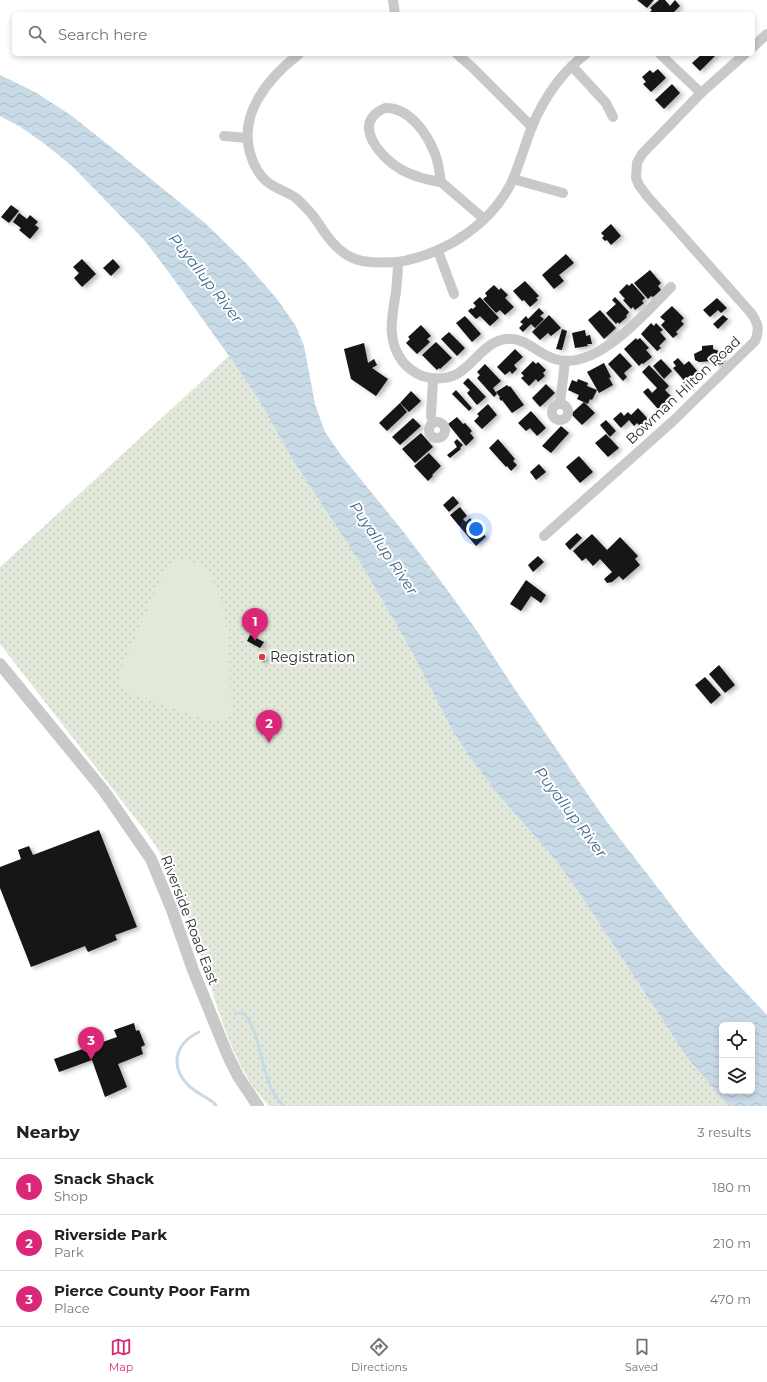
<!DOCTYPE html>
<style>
:root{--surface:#fff;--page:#f2f2f2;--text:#202124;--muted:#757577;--line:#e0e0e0;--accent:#db2777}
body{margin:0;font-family:Montserrat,sans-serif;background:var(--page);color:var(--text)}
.controls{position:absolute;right:12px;bottom:12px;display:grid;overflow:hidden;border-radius:6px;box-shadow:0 2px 6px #0003}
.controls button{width:36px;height:36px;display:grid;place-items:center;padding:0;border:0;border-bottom:1px solid var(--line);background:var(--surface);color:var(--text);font:20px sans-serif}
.you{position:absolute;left:476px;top:529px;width:14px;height:14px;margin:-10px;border:3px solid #fff;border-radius:50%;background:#1a73e8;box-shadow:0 0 0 6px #1a73e833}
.badge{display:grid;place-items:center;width:26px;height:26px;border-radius:50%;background:var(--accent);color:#fff;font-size:13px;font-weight:700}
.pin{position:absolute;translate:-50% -33px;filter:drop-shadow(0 1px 2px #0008)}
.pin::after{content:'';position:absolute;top:21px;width:14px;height:12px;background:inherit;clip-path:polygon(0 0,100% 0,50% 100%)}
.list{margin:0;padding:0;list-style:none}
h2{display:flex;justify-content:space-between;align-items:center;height:52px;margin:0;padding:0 16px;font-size:17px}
h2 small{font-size:13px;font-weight:400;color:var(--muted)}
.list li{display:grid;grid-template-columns:26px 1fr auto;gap:12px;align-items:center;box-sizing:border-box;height:56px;padding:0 16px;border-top:1px solid var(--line)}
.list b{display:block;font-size:15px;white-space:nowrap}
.list p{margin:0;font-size:13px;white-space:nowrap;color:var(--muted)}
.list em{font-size:13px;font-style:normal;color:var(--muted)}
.icon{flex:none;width:22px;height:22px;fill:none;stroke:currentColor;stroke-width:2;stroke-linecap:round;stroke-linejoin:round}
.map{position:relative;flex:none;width:767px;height:1106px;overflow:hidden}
.search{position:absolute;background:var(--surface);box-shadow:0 2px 6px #0003;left:12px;right:12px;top:12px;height:44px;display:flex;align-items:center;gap:10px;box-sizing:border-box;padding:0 14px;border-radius:6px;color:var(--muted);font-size:15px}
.sheet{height:220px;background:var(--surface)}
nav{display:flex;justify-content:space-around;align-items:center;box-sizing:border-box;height:56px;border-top:1px solid var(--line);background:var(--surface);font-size:11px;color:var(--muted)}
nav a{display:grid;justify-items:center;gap:2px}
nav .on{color:var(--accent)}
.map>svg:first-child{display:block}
.park{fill:url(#park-dots)}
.garden{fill:#e2e9db}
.water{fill:url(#water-waves);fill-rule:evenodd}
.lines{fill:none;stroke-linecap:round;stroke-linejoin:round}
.stream{stroke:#c9dae7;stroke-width:3}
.building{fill:#131313;filter:url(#shadow)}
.minor{stroke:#c9c9c9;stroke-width:10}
.tertiary{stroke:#c9c9c9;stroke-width:12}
.poi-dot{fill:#d33f42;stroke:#fff;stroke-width:1.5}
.labels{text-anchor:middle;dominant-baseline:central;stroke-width:4;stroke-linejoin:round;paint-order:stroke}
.street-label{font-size:14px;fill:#2c2c2c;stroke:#fff}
.poi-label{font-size:14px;fill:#2c2c2c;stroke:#fff;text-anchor:start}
.water-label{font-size:15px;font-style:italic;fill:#436886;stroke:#fff}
</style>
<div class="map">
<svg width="767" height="1106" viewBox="0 0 767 1106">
<defs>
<pattern id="park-dots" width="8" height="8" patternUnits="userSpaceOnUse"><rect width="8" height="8" fill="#e2e9db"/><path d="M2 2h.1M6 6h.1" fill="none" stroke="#c2c8bc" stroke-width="1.8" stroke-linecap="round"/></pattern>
<pattern id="water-waves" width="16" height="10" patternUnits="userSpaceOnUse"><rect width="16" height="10" fill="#c9dae7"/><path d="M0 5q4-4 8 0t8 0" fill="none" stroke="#adbbc6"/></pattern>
<filter id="shadow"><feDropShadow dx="3.5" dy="2" stdDeviation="2" flood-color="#0004"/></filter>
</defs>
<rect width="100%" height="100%" fill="#fff"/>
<path class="park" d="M 229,356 L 259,400 L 292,459 L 364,569 L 412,652 L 451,728 L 471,759 L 498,795 L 554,858 L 580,894 L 688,1059 L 729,1106 L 269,1106 C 228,1064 215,994 196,940 C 187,910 176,880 160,853 C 155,844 149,836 143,828 L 0,644 L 0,567 Z"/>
<path class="garden" d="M 183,559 C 193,561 205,567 211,577 C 232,615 229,669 231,712 C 224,721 217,721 206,720 L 131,693 L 120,684 L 121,669 L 162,577 L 174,562 Z"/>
<path class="water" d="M 0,75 L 35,92 L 72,116 L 151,179 L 205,223 L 245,262 L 277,299 L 296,326 L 304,346 L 315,404 L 325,432 L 341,455 L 402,530 L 443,584 L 477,631 L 512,685 L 607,822 L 692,932 L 721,966 L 767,1015 L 767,1106 L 729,1106 L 688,1059 L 580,894 L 554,858 L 498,795 L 471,759 L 451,728 L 412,652 L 364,569 L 292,459 L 259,400 L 229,356 L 173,278 L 145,241 L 71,165 L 42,142 L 19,126 L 0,116 ZM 722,1025 L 752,1025 L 752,1091 L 722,1091 Z"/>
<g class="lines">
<g class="stream">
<path d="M 235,1014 L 243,1013 C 259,1028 261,1067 271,1088 C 274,1095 279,1101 284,1106"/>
<path d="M 199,1032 C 176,1043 169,1065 188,1085 C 194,1092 213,1100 216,1105 L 215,1106"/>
</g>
</g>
<g class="building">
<polygon points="637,0 654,0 647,8"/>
<polygon points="659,0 665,0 670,6 675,0 680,6 672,14 648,14 652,10 650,8"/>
<polygon points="702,54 717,54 700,71 692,63"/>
<polygon points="658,69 666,78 651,92 643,84 646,82 642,77 650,70 653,73"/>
<polygon points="672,84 680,93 664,109 655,100"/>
<polygon points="11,205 19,211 9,223 1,217"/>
<polygon points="19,213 27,219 30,215 38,222 35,225 39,228 30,239 19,230 21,228 13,222"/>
<polygon points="611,224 621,236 611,245 607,240 605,241 602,238 604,236 601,233"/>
<polygon points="566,254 574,263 559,275 564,281 554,289 542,275"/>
<polygon points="82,259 96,274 82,287 74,278 79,273 73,267"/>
<polygon points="113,259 120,267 111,276 103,268"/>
<polygon points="650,270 661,283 658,286 661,290 653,297 651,296 648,299 634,283"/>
<polygon points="525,281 539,296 536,298 538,300 530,307 524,300 522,301 513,291"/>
<polygon points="632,283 645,298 642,301 644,303 635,310 633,307 631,309 623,300 625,299 619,292 627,284 629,286"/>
<polygon points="494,285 499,290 501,288 508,295 505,298 514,307 505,315 500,310 496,313 483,299 487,296 485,293"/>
<polygon points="480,297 499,318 490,326 480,316 476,319 468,311 471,308 473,309 476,306 473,303"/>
<polygon points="615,297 629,312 626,316 627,317 619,324 618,322 616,324 606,313 616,304 612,300"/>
<polygon points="717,298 727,308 721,313 718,310 710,317 703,310"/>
<polygon points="672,306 684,318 681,321 684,324 676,332 678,334 673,338 661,325 665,321 660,317"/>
<polygon points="539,308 544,313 540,316 544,319 535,328 531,324 523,332 519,328 523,324 520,322 526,316 528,319"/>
<polygon points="600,310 616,328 604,339 588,320"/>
<polygon points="549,315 561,328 551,336 548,333 540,340 532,332"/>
<polygon points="723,315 728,319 718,329 713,324"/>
<polygon points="465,316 481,334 472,342 456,323"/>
<polygon points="651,323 654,326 656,323 663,330 660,332 666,339 659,346 661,348 657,351 641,334"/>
<polygon points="421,325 431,336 427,339 430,342 417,354 406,343 410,339 408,337"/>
<polygon points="562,329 567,331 562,350 556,349"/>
<polygon points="585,330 586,336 590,335 592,344 587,344 588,346 575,348 572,333"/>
<polygon points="449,332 465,348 457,356 441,339"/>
<polygon points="636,338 637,340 640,338 649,348 646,350 652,357 643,364 642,363 639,366 624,349"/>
<polygon points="436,342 452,358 440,369 439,368 437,370 422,355"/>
<polygon points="364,343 368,363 374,359 377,365 372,368 388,379 376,396 351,379 344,349"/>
<polygon points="713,345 713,349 722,352 723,364 713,365 712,361 699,362 695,360 694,354 702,350 702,346"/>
<polygon points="515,349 523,357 514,365 517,369 512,374 510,371 505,375 497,367"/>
<polygon points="620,353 632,366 624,373 627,377 623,381 608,364"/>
<polygon points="678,358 684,365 689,361 698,372 693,376 695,378 687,384 673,368 676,366 673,362"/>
<polygon points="661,359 672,371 664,379 653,366"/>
<polygon points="533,361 536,364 538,362 546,370 543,373 545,376 538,382 536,379 529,386 521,378 524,376 521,373"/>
<polygon points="604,363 611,377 609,378 613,385 599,393 587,372"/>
<polygon points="485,364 501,381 493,388 497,394 494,397 477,378 480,375 477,372"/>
<polygon points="649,365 669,386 665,390 672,397 658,409 643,392 648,388 652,393 657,388 642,372"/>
<polygon points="468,378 486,397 477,405 467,393 470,390 463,383"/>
<polygon points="578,379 588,383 587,386 597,390 592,400 590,399 588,404 577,399 579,395 568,390 572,380 577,382"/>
<polygon points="546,384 555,393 540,407 532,398"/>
<polygon points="507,385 509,387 510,386 524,405 512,413 502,400 501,401 499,398 500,397 496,392"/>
<polygon points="456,390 472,408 469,411 452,394"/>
<polygon points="411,391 421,401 409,412 400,403"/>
<polygon points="584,402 595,413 582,425 571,414"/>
<polygon points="400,403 407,412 387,431 379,423"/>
<polygon points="488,404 497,415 482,429 474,421 479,416 477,414"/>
<polygon points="638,408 648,419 640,426 637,423 634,426 629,420 621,428 613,419 621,412 624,416 628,412 631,415"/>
<polygon points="531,411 546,428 537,436 530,428 526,431 518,423"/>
<polygon points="457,417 463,424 465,423 472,431 470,433 474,438 466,446 448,424"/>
<polygon points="413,418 421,426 400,445 392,437"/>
<polygon points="606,420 616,431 610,437 600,425"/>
<polygon points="561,426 569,433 551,453 542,446"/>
<polygon points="421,433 433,447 415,463 402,449"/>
<polygon points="606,434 619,448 608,457 595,443"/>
<polygon points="457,439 463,445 460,448 461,449 450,458 447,455 457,447 454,442"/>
<polygon points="498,439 515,459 513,461 517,465 511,471 507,466 506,467 489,448"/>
<polygon points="429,453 441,466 432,475 433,476 428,481 414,466"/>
<polygon points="579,456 593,472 580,483 566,467"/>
<polygon points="539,464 546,472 536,480 530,472"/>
<polygon points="453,496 459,503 449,512 443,505"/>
<polygon points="460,507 467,516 463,519 466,522 470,518 486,537 476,546 450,515"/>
<polygon points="577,533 582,538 570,550 565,544"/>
<polygon points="592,534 607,550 620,537 638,556 635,559 640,565 623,580 619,576 612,582 607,583 604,579 612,572 600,559 593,566 586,558 582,561 573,551"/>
<polygon points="538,556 544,562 533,572 528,565"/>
<polygon points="526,580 546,595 541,603 531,596 521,611 510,604"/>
<polygon points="250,635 264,642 260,648 247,641"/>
<polygon points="260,653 267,657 264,662 257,658"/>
<polygon points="719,665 735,685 725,693 709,674"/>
<polygon points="705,677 721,695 711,704 695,685"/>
<polygon points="99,830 137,927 115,935 117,940 88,952 85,946 31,967 0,888 0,867 21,859 18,850 29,846 33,855"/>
<polygon points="134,1023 136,1031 139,1030 145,1045 141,1047 143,1054 118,1064 127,1087 105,1097 92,1060 59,1072 54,1059 117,1037 114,1030"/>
</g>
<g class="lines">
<g class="minor">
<polyline points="393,0 395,14"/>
<polyline points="753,47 767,34"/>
<path d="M 299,54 C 268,78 237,115 251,156 C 254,165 258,173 265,180 C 273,188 286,191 296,198 C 300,201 303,205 307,209 C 314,215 319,225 325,233 C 346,263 364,264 398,262"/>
<polyline points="457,54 473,68 532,127"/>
<path d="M 586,54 C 557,75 537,109 526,143 C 522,155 518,166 514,177 C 494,223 446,254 398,262 C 398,272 397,282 396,292 C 392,317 386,340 403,362 C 408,368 415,373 422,376 C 433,379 444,380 455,375 C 474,366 483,342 506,339 C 527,337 537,354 555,359 C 596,372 645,313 671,287"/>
<polyline points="660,54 701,93"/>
<polyline points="572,66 606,103 613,117"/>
<path d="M 385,108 C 409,107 427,133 435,154 C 439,163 439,172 441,182 C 427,180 415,177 402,170 C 382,159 349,123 385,108 Z"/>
<polyline points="224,136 247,138"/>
<polyline points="513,179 563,193"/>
<polyline points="441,182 484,219"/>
<polyline points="438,251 454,294"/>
<polyline points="560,404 565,361"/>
<circle cx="560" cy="412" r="8"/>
<circle cx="437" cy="430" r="8"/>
<polyline points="433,423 431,416 433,379"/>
<path d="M 544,536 L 673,421 L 755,341 C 760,329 758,323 751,313 L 647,196 L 639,185 L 636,178 L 637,163 L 642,154 L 701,93 L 745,54"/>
</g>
<polyline class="tertiary" points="0,664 104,791 151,859 172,910 193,970 228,1056 238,1076 258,1106"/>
</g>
<circle class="poi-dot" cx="262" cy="657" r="4"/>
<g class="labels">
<g class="street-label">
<text transform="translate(683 390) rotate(-43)">Bowman Hilton Road</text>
<text transform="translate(190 920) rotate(69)">Riverside Road East</text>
</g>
<g class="poi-label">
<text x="270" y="657">Registration</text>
</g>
<g class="water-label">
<text transform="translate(206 278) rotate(52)">Puyallup River</text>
<text transform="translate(384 548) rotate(56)">Puyallup River</text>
<text transform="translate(571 812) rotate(53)">Puyallup River</text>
</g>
</g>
</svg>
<div class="controls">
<button><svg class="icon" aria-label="locate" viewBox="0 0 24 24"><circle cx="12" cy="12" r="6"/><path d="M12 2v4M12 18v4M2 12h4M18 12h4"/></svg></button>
<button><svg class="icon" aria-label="layers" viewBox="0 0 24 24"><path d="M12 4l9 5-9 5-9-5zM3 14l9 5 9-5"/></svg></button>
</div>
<div class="you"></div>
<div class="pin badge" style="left:255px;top:641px">1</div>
<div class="pin badge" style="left:269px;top:743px">2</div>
<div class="pin badge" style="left:91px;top:1060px">3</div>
<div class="search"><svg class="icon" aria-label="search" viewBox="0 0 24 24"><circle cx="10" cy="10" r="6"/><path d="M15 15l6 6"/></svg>Search here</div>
</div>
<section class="sheet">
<h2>Nearby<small>3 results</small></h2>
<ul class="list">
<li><span class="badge">1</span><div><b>Snack Shack</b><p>Shop</p></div><em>180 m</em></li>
<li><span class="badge">2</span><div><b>Riverside Park</b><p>Park</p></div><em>210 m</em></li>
<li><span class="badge">3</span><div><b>Pierce County Poor Farm</b><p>Place</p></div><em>470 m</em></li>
</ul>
</section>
<nav>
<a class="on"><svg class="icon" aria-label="map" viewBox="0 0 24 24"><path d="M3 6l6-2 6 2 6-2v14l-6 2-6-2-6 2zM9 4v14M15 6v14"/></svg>Map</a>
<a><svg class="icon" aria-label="directions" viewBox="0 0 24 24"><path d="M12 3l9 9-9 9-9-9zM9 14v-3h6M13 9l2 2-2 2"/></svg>Directions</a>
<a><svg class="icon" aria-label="saved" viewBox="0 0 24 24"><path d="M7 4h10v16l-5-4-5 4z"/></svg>Saved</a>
</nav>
